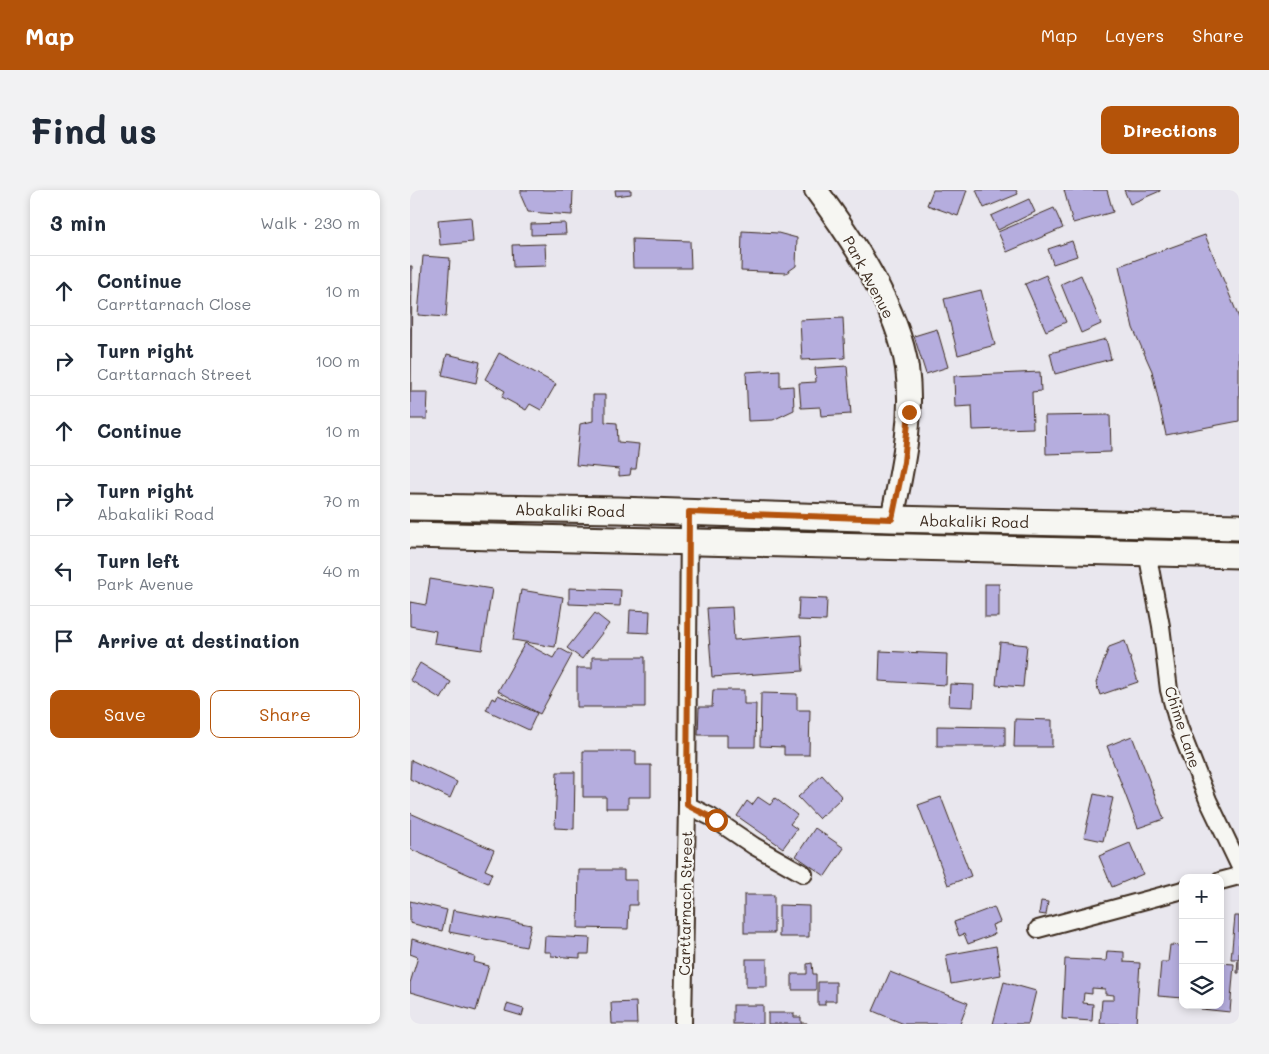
<!DOCTYPE html>
<meta charset="utf-8">
<style>
:root{--surface:#fff;--page:#f2f2f3;--text:#1f2937;--muted:#747a83;--line:#e0e1e3;--accent:#b45309}
body{margin:0;font-family:Mali,sans-serif;background:var(--page);color:var(--text)}
.controls{position:absolute;right:15px;bottom:15px;display:grid;overflow:hidden;border-radius:10px;box-shadow:0 2px 8px #0003}
.controls button{width:45px;height:45px;display:grid;place-items:center;padding:0;border:0;border-bottom:1px solid var(--line);background:var(--surface);color:var(--text);font:25px sans-serif}
.stop{position:absolute;width:15px;height:15px;margin:-11px;border:4px solid #b45309;border-radius:50%;background:#fff}
.stop.end{background:#b45309;border-color:#fff;box-shadow:0 1px 5px #0008}
.list{margin:0;padding:0;list-style:none}
h2{display:flex;justify-content:space-between;align-items:center;height:65px;margin:0;padding:0 20px;font-size:21px}
h2 small{font-size:16px;font-weight:400;color:var(--muted)}
.list li{display:grid;grid-template-columns:32px 1fr auto;gap:15px;align-items:center;box-sizing:border-box;height:70px;padding:0 20px;border-top:1px solid var(--line)}
.list b{display:block;font-size:19px;white-space:nowrap}
.list p{margin:0;font-size:16px;white-space:nowrap;color:var(--muted)}
.list em{font-size:16px;font-style:normal;color:var(--muted)}
.actions{display:flex;gap:10px;padding:15px 20px}
.actions a{flex:1;padding:11px 0;border:1px solid var(--accent);border-radius:10px;text-align:center;font-size:18px;color:var(--accent)}
.actions .main{background:var(--accent);color:#fff}
.icon{flex:none;width:28px;height:28px;fill:none;stroke:currentColor;stroke-width:2;stroke-linecap:round;stroke-linejoin:round}
.map{position:relative;flex:none;width:829px;height:834px;overflow:hidden;border-radius:10px}
header{display:flex;align-items:center;gap:30px;box-sizing:border-box;height:70px;padding:0 25px;background:var(--accent);color:#fff}
header strong{font-size:24px}
nav{display:flex;gap:28px;margin-inline-start:auto;font-size:18px}
.intro{display:flex;align-items:center;justify-content:space-between;box-sizing:border-box;height:120px;padding:0 30px}
h1{margin:0;font-size:35px}
.button{padding:12px 22px;border-radius:10px;background:var(--accent);color:#fff;font-size:18px;font-weight:700}
main{display:flex;gap:30px;padding:0 30px}
aside{flex:1;background:var(--surface);border-radius:10px;box-shadow:0 2px 8px #0003}
.map>svg:first-child{display:block}
.building{fill:#b5adde;stroke:#3b2a1e}
.lines{fill:none;stroke-linecap:round;stroke-linejoin:round}
.street-casing{stroke:#3b2a1e;stroke-width:20}
.secondary-casing{stroke:#3b2a1e;stroke-width:26}
.primary-casing{stroke:#3b2a1e;stroke-width:29}
.street{stroke:#f6f6f2;stroke-width:16}
.secondary{stroke:#f6f6f2;stroke-width:22}
.primary{stroke:#f6f6f2;stroke-width:25}
.route{stroke:#b45309;stroke-width:6}
.labels{text-anchor:middle;dominant-baseline:central;stroke-width:4.5;stroke-linejoin:round;paint-order:stroke}
.street-label{font-size:15px;fill:#3b2a1e;stroke:#f6f6f2}
</style>
<header>
<strong>Map</strong>
<nav><a>Map</a><a>Layers</a><a>Share</a></nav>
</header>
<div class="intro"><h1>Find us</h1><a class="button">Directions</a></div>
<main>
<aside>
<h2>3 min<small>Walk · 230 m</small></h2>
<ul class="list">
<li><svg class="icon" aria-label="ahead" viewBox="0 0 24 24"><path d="M12 20V5M6 11l6-6 6 6"/></svg><div><b>Continue</b><p>Carrttarnach Close</p></div><em>10 m</em></li>
<li><svg class="icon" aria-label="right" viewBox="0 0 24 24"><path d="M7 20v-9h11M14 6l5 5-5 5"/></svg><div><b>Turn right</b><p>Carttarnach Street</p></div><em>100 m</em></li>
<li><svg class="icon" aria-label="ahead" viewBox="0 0 24 24"><path d="M12 20V5M6 11l6-6 6 6"/></svg><div><b>Continue</b></div><em>10 m</em></li>
<li><svg class="icon" aria-label="right" viewBox="0 0 24 24"><path d="M7 20v-9h11M14 6l5 5-5 5"/></svg><div><b>Turn right</b><p>Abakaliki Road</p></div><em>70 m</em></li>
<li><svg class="icon" aria-label="left" viewBox="0 0 24 24"><path d="M17 20v-9H6M10 6l-5 5 5 5"/></svg><div><b>Turn left</b><p>Park Avenue</p></div><em>40 m</em></li>
<li><svg class="icon" aria-label="arrive" viewBox="0 0 24 24"><path d="M6 21V4h12l-3 4 3 4H6"/></svg><div><b>Arrive at destination</b></div></li>
</ul>
<div class="actions"><a class="main">Save</a><a>Share</a></div>
</aside>
<div class="map">
<svg width="829" height="834" viewBox="0 0 829 834">
<rect width="100%" height="100%" fill="#e9e7ee"/>
<filter id="ink" filterUnits="userSpaceOnUse"><feTurbulence type="fractalNoise" baseFrequency=".02" numOctaves="2"/><feDisplacementMap in="SourceGraphic" scale="10" xChannelSelector="R" yChannelSelector="G"/><feConvolveMatrix kernelMatrix="1 2 1 2 8 2 1 2 1" color-interpolation-filters="sRGB"/></filter>
<g filter="url(#ink)">
<g class="building">
<polygon points="111,0 163,0 162,25 118,22 111,6"/>
<polygon points="205,0 221,0 221,4 206,6"/>
<polygon points="523,0 557,0 548,26 517,15"/>
<polygon points="566,0 606,0 608,4 574,18"/>
<polygon points="654,0 697,0 703,22 663,33"/>
<polygon points="714,0 750,0 750,1 720,14"/>
<polygon points="619,9 625,22 588,40 581,26"/>
<polygon points="644,18 653,38 597,62 588,42"/>
<polygon points="61,27 63,52 30,55 28,30"/>
<polygon points="155,33 156,44 121,45 121,34"/>
<polygon points="332,41 368,43 387,48 386,76 376,83 331,81"/>
<polygon points="795,45 829,128 829,231 756,245 742,181 723,138 709,76"/>
<polygon points="222,49 280,51 281,78 223,78"/>
<polygon points="662,51 667,66 643,74 638,59"/>
<polygon points="135,54 136,76 103,77 102,55"/>
<polygon points="13,66 40,68 36,127 8,125"/>
<polygon points="0,76 2,76 1,202 18,202 17,229 0,229"/>
<polygon points="636,85 656,132 636,141 615,94"/>
<polygon points="671,85 691,134 671,143 651,94"/>
<polygon points="571,100 585,155 548,165 534,109"/>
<polygon points="433,128 435,168 392,170 390,130"/>
<polygon points="527,139 538,177 516,184 504,146"/>
<polygon points="696,149 701,169 645,184 640,163"/>
<polygon points="89,163 146,194 131,220 120,214 116,220 92,207 95,201 75,189"/>
<polygon points="37,164 70,172 66,193 32,185"/>
<polygon points="437,176 441,224 411,226 410,217 391,218 389,193 406,192 405,178"/>
<polygon points="370,180 370,197 383,196 384,220 363,230 338,231 336,182"/>
<polygon points="630,182 631,201 622,202 623,238 563,240 562,216 545,217 544,186"/>
<polygon points="183,205 195,205 195,232 207,233 208,252 229,254 226,279 221,279 220,285 209,286 209,279 166,275 170,234 183,231"/>
<polygon points="700,225 701,262 636,264 635,226"/>
<polygon points="20,389 82,399 72,460 24,453 26,441 0,436 0,412 16,415"/>
<rect x="575" y="394" width="14" height="33"/>
<polygon points="159,398 211,400 210,416 159,414"/>
<polygon points="111,400 153,407 145,457 103,450"/>
<polygon points="389,408 417,409 416,431 388,430"/>
<polygon points="322,417 324,450 391,445 393,481 302,487 297,418"/>
<polygon points="220,420 240,421 239,443 219,442"/>
<polygon points="185,423 199,434 172,469 157,458"/>
<polygon points="715,451 728,492 690,505 686,493 699,457"/>
<polygon points="590,452 617,455 613,497 586,495"/>
<polygon points="115,453 143,468 149,458 162,465 130,524 88,501"/>
<polygon points="470,461 537,464 536,495 469,491"/>
<polygon points="182,467 235,467 235,517 167,517 167,478 182,478"/>
<polygon points="10,473 41,492 31,509 0,490"/>
<polygon points="540,494 564,495 563,517 539,516"/>
<polygon points="303,500 334,500 334,514 346,514 345,557 317,557 317,545 288,545 289,517 302,517"/>
<polygon points="351,503 387,504 387,520 400,520 399,565 374,565 374,557 350,556"/>
<polygon points="88,505 127,523 119,540 76,520 82,508 86,510"/>
<polygon points="605,529 642,530 642,557 604,557"/>
<polygon points="527,536 595,537 595,556 527,556"/>
<polygon points="722,546 754,629 728,638 697,556"/>
<polygon points="173,561 226,561 226,575 241,575 241,607 218,607 218,618 196,618 196,607 173,607"/>
<polygon points="1,570 47,592 40,608 0,589"/>
<polygon points="147,582 165,582 164,639 145,638"/>
<polygon points="412,585 432,607 409,629 388,607"/>
<polygon points="684,604 703,608 693,651 674,647"/>
<polygon points="348,607 360,615 365,608 387,625 380,634 387,639 373,658 327,626 337,611 342,615"/>
<polygon points="531,607 561,686 538,695 508,615"/>
<polygon points="0,623 84,660 75,680 82,683 78,693 0,659"/>
<polygon points="405,638 434,658 415,686 386,666"/>
<polygon points="720,653 733,684 702,697 689,666"/>
<polygon points="169,680 214,680 214,690 227,690 227,715 219,715 218,739 168,738"/>
<rect x="334" y="705" width="30" height="38"/>
<polygon points="0,711 37,720 32,741 0,733"/>
<polygon points="631,711 638,712 636,725 629,724"/>
<polygon points="369,715 399,716 399,747 369,747"/>
<polygon points="584,717 590,732 582,735 585,744 558,754 554,744 549,746 544,732"/>
<polygon points="43,720 121,735 116,757 39,742"/>
<polygon points="825,726 829,726 829,783 827,783 828,769 821,769"/>
<polygon points="135,746 180,748 179,764 170,764 170,768 141,766 141,762 134,762"/>
<polygon points="2,749 65,767 64,772 79,776 66,821 0,802 0,793 8,767 0,764"/>
<polygon points="760,755 773,756 773,808 748,806 751,772 758,772"/>
<polygon points="586,756 591,785 541,794 536,765"/>
<polygon points="697,761 714,762 714,772 730,773 726,834 690,834 692,810 704,810 704,805 695,804 695,799 682,798 682,804 674,803 673,813 683,814 682,831 652,829 655,769 696,771"/>
<rect x="336" y="769" width="21" height="28"/>
<polygon points="402,773 403,784 406,784 406,800 382,800 382,784 397,784 397,774"/>
<polygon points="810,773 824,774 820,822 791,819 791,815 810,815"/>
<polygon points="480,782 558,813 550,834 494,834 463,821"/>
<polygon points="408,792 426,792 426,811 415,811 415,815 408,815"/>
<polygon points="594,792 626,801 618,834 583,834"/>
<polygon points="226,812 227,834 202,834 201,813"/>
<polygon points="97,814 114,819 112,826 95,821"/>
<rect x="323" y="815" width="30" height="19"/>
<polygon points="358,823 384,823 384,827 391,827 391,833 397,833 397,834 358,834"/>
</g>
<g class="lines">
<defs>
<g id="street">
<polyline points="737,362 751,436 759,500 769,537 798,610 829,675"/>
<polyline points="277,615 301,627 344,656 394,684"/>
<polyline points="810,691 829,686"/>
<polyline points="628,739 773,700"/>
<polyline points="273,834 277,615 279,322"/>
</g>
<path id="secondary" d="M 406,0 C 442,49 488,117 497,178 C 504,229 492,280 482,329"/>
<g id="primary">
<polyline points="0,317 208,320 482,329 829,337"/>
<polyline points="0,345 829,365"/>
</g>
</defs>
<use href="#street" class="street-casing"/>
<use href="#secondary" class="secondary-casing"/>
<use href="#primary" class="primary-casing"/>
<use href="#street" class="street"/>
<use href="#secondary" class="secondary"/>
<use href="#primary" class="primary"/>
</g>
</g>
<g class="lines" filter="url(#ink)">
<polyline class="route" points="306,630 277,615 279,322 482,329 494,272 499,222"/>
</g>
<g class="labels">
<g class="street-label">
<text transform="translate(459 87) rotate(62)">Park Avenue</text>
<text transform="translate(160 320) rotate(1)">Abakaliki Road</text>
<text transform="translate(564 331) rotate(1)">Abakaliki Road</text>
<text transform="translate(773 537) rotate(72)">Chime Lane</text>
<text transform="translate(275 713) rotate(-89)">Carttarnach Street</text>
</g>
</g>
</svg>
<div class="controls">
<button>+</button>
<button>−</button>
<button><svg class="icon" aria-label="layers" viewBox="0 0 24 24"><path d="M12 4l9 5-9 5-9-5zM3 14l9 5 9-5"/></svg></button>
</div>
<div class="stop" style="left:306px;top:630px"></div>
<div class="stop end" style="left:499px;top:222px"></div>
</div>
</main>
